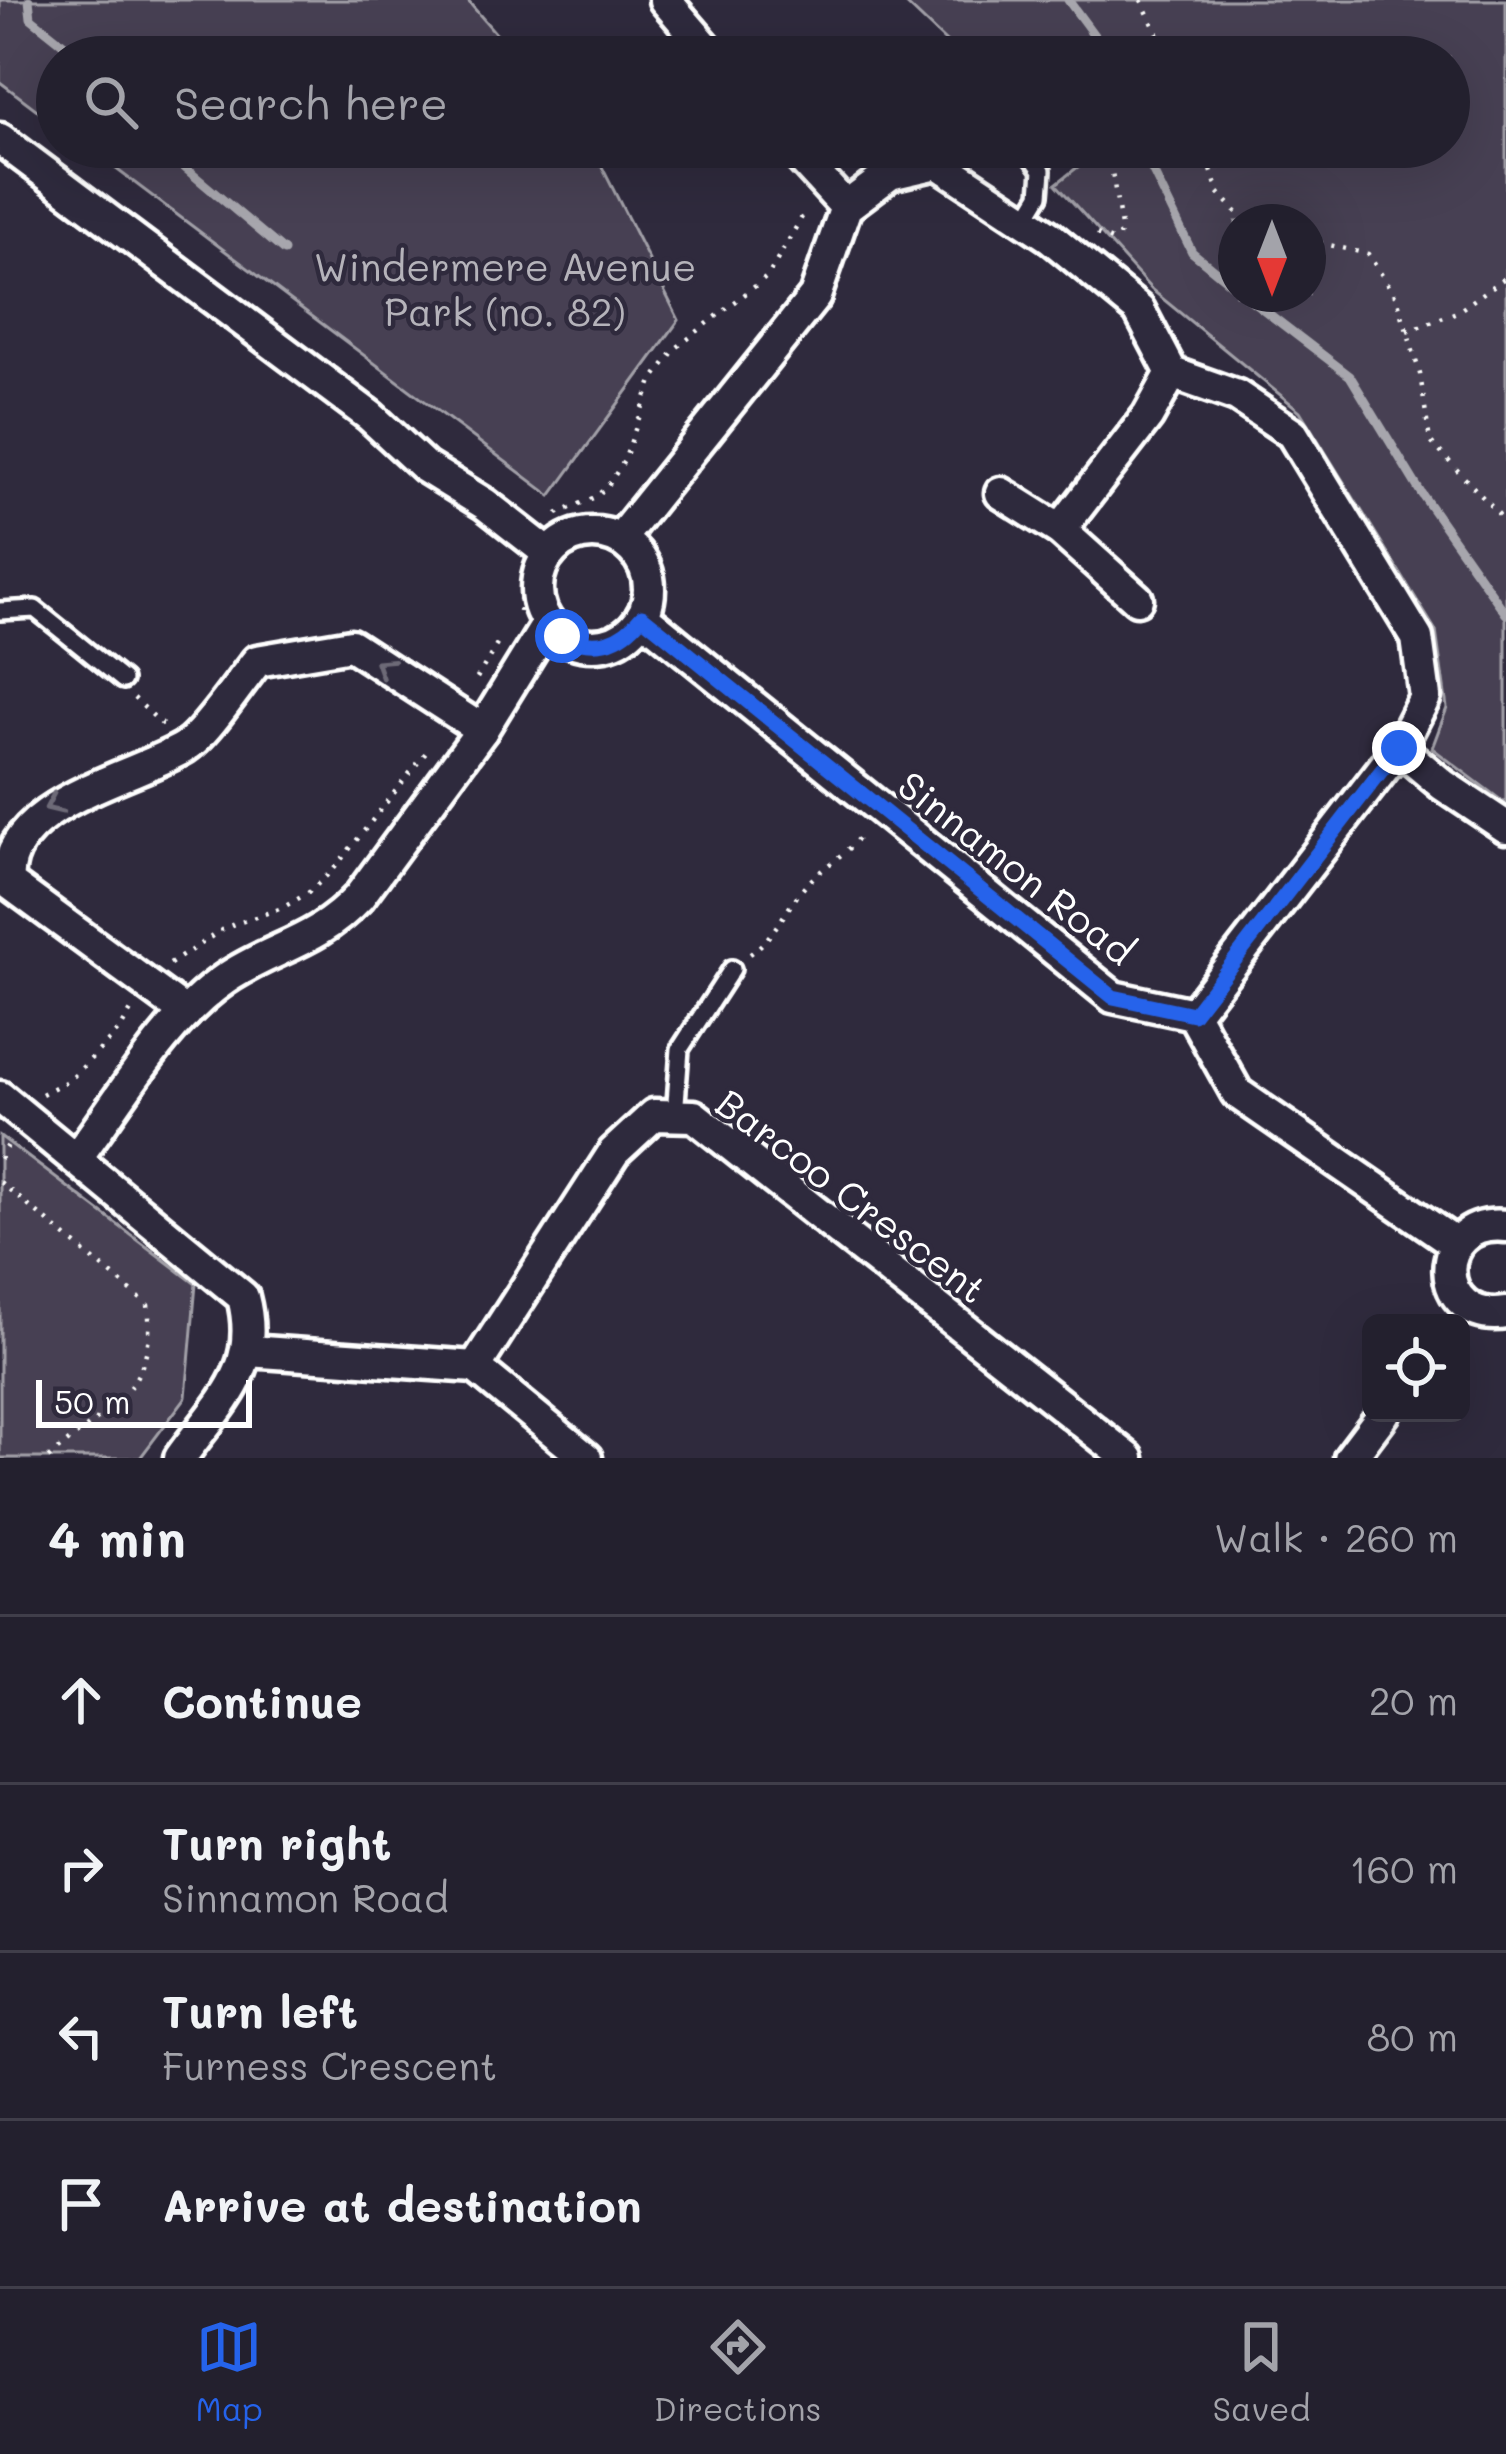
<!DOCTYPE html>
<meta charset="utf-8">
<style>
:root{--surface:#23202e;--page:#2b2836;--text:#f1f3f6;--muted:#a3a3aa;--line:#403e4a;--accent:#2563eb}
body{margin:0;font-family:Mali,sans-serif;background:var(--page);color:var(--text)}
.controls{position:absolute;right:36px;bottom:36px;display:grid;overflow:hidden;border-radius:18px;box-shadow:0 12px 48px #0002}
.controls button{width:108px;height:108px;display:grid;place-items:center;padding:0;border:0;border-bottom:3px solid var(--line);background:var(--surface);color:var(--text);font:60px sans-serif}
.compass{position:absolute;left:1218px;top:204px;width:108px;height:108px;border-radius:50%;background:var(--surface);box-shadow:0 12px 48px #0002;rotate:180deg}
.scale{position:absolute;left:36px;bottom:30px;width:216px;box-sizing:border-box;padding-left:12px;border:6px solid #fff;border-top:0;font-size:33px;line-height:42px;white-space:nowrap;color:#fff;-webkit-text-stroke:9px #2f2a3d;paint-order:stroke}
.stop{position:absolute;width:36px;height:36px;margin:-27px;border:9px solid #2563eb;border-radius:50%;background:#fff}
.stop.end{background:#2563eb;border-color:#fff;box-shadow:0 3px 12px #0008}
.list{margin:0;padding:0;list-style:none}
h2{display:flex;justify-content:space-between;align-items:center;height:156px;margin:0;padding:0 48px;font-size:51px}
h2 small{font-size:39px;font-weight:400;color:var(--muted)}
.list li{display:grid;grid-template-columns:78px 1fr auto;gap:36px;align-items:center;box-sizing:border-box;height:168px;padding:0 48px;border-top:3px solid var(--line)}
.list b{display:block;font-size:45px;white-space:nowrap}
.list p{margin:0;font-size:39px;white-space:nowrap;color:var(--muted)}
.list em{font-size:39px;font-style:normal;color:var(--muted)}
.icon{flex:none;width:66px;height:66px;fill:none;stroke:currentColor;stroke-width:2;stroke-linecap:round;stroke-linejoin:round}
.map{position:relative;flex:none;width:1506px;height:1458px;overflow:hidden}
.search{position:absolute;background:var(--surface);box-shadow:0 12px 48px #0002;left:36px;right:36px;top:36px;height:132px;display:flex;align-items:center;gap:30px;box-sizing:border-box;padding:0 42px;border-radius:66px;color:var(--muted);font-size:45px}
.sheet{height:828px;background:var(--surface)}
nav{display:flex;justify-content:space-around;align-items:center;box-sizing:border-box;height:168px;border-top:3px solid var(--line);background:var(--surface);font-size:33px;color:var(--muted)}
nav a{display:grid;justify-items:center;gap:6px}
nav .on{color:var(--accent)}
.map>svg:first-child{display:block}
.green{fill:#464152;stroke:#a2a0a8;stroke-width:3;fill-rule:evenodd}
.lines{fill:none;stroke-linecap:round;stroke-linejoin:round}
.stream{stroke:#a7a6ad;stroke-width:9}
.service-casing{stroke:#fff;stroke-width:24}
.minor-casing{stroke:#fff;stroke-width:39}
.path{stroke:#fff;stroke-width:4.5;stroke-dasharray:3 9;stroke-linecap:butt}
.service{stroke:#2f2a3d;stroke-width:15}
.minor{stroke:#2f2a3d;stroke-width:30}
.oneway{stroke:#6d6a77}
.route{stroke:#2563eb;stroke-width:15}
.labels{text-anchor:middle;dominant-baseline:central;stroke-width:9;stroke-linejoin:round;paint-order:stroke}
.park-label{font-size:39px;fill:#b5b3ba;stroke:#2f2a3d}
.street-label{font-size:39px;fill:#fff;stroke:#2f2a3d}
</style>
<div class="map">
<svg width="1506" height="1458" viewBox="0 0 1506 1458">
<rect width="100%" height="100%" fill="#2f2a3d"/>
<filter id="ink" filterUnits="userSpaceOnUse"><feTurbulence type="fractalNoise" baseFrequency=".00833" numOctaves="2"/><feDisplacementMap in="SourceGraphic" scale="24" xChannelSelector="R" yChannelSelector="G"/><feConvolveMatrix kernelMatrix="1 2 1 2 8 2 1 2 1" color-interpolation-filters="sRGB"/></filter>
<g filter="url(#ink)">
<g class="green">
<polygon points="0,0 467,0 516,57 57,57 57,125 0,82"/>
<path d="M 902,0 L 1506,0 L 1506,804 L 1432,748 L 1447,708 L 1436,631 L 1300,411 L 1152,290 L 1056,184 L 1079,166 L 1068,147 L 1449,147 L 1449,57 L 962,57 ZM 1308,222 L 1308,294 L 1236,294 L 1236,222 Z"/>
<polygon points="87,147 592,147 679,320 551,496"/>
<polygon points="0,1136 196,1284 186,1397 140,1458 0,1458"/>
</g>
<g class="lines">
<g class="stream">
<polyline points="29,0 31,18 80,57"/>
<polyline points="1068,0 1110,57"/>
<polyline points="160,147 284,251"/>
<polyline points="1141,147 1192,252 1236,288"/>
<polyline points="1243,294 1350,376 1421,493 1506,614"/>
</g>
<defs>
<g id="service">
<polyline points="1023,223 1040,195 1042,170 1025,147"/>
<polyline points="0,611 35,609 123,680"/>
<polyline points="675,1116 680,1049 732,969"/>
</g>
<g id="minor">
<polyline points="665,0 714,57"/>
<polyline points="0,139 370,416 425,467 485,504 549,554"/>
<polyline points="791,147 846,207"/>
<polyline points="1001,493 1060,530 1137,599"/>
<polyline points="1060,530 1148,416 1172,373"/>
<circle cx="593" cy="589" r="56"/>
<polyline points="620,539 815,296 846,207 890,174 938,163 1050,237 1139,310 1172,373 1237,396 1292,433 1417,638 1425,697 1399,748 1193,1014"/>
<polyline points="642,616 1113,997 1193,1014 1237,1093 1456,1244"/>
<polyline points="1399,748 1443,785 1506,827"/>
<path d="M 186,1013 L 9,883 C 0,804 136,777 185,747 C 205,735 240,682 257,661 L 351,645 L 482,730"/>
<path d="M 0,1097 L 243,1297 C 262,1370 220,1402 180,1458"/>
<path d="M 77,1157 C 120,1100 166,1019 225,979 C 273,946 314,945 359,897 L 482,730 L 548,623"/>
<path d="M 1506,1226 C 1428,1218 1433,1325 1506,1313"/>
<polyline points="248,1351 475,1367"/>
<polyline points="586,1458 475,1367 614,1152 654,1115 694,1116 1128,1458"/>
<polyline points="1350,1458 1384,1413"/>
</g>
</defs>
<use href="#service" class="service-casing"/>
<use href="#minor" class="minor-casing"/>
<g class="path">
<polyline points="1141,0 1169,57"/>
<polyline points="1204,147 1218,192 1246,222"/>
<polyline points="845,159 859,147"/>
<polyline points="1097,234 1112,240 1119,237 1121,227 1108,147"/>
<polyline points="1308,240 1368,254 1397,298 1420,374 1430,441 1506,522"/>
<polyline points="1407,331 1457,312 1506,277"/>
<polyline points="557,514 595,497 607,487 624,461 652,381 675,349 768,276 806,210"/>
<polyline points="519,612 522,578"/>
<polyline points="477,678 499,641"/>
<polyline points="134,698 165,727"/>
<path d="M 750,954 C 778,934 788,902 812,879 C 830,862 849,852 863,832"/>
<polyline points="170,964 226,927 282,908 308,893 333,870 428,750"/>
<polyline points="42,1094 71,1079 121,1028 132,1009"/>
<polyline points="0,1159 9,1143"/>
<path d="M 0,1182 L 148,1305 C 158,1391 104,1410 48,1458"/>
</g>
<use href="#service" class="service"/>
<use href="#minor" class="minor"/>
</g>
<defs><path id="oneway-chevron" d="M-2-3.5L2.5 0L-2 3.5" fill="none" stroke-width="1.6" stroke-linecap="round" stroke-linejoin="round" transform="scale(3)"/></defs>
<g class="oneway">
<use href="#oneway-chevron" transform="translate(383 666) rotate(-147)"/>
<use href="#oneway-chevron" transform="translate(53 805) rotate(156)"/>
</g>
</g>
<g class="lines" filter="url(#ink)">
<path class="route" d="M 562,636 C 595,650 620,644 642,616 L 1113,997 L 1193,1014 L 1399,748"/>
</g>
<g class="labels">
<g class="park-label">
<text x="505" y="265">Windermere Avenue<tspan x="505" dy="45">Park (no. 82)</tspan></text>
</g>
<g class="street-label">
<text transform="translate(1017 867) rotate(38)">Sinnamon Road</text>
<text transform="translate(852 1195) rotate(37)">Barcoo Crescent</text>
</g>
</g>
</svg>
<div class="controls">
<button><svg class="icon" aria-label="locate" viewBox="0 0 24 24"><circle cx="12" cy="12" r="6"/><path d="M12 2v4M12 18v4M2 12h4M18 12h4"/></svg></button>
</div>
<svg class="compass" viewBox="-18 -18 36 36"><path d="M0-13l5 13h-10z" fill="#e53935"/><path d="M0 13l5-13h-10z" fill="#a3a3aa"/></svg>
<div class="scale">50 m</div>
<div class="stop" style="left:562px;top:636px"></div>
<div class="stop end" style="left:1399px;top:748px"></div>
<div class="search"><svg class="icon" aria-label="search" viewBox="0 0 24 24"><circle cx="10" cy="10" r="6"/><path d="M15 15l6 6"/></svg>Search here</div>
</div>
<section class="sheet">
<h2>4 min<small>Walk · 260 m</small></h2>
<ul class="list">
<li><svg class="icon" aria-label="ahead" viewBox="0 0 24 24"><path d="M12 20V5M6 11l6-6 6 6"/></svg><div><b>Continue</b></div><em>20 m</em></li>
<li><svg class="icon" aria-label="right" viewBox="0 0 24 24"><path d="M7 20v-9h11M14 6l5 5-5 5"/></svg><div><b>Turn right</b><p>Sinnamon Road</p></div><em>160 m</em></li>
<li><svg class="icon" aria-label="left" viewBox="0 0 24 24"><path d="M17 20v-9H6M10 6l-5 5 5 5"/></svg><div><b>Turn left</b><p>Furness Crescent</p></div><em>80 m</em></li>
<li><svg class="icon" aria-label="arrive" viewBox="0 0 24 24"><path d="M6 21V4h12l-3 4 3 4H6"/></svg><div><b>Arrive at destination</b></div></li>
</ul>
</section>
<nav>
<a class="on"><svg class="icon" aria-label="map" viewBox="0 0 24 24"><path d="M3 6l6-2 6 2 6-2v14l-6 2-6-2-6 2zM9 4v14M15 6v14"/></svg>Map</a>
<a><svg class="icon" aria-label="directions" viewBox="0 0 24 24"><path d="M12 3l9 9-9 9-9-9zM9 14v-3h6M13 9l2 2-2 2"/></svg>Directions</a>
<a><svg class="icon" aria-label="saved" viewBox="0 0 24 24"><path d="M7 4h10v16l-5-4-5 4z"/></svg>Saved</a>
</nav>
